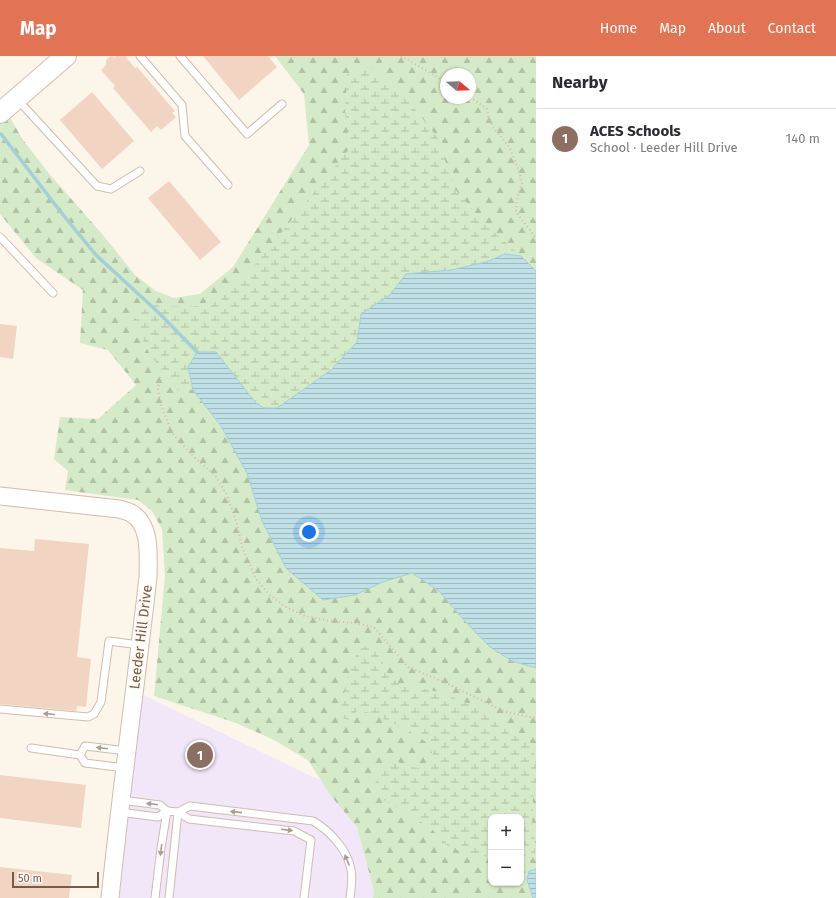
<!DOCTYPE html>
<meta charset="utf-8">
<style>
:root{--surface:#fff;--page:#f2f2f3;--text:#2b2b33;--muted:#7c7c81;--line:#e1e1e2;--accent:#e27453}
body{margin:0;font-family:"Fira Sans",sans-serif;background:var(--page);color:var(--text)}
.controls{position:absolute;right:12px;bottom:12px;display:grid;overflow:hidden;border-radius:8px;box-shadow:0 1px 3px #0004}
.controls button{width:36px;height:36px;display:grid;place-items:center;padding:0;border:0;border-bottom:1px solid var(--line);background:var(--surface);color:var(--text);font:20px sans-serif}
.compass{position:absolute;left:440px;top:12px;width:36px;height:36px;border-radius:50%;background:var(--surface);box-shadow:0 1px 3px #0004;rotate:109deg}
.scale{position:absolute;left:12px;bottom:10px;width:87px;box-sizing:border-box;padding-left:4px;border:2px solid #765c4d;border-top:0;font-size:11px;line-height:14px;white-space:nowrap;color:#765c4d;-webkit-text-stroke:3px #fef9f0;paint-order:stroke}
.you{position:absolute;left:309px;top:476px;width:14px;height:14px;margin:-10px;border:3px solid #fff;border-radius:50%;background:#1a73e8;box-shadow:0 0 0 6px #1a73e833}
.badge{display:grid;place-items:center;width:26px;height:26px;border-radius:50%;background:var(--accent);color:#fff;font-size:13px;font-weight:700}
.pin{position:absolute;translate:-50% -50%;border:2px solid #fff;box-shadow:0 1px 4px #0006}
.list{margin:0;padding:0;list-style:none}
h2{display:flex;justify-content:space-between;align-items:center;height:52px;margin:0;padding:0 16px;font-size:17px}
h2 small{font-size:13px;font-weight:400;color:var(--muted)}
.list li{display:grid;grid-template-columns:26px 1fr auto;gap:12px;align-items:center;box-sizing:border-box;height:60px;padding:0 16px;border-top:1px solid var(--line)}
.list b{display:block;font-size:15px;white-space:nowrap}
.list p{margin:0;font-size:13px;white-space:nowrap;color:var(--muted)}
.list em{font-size:13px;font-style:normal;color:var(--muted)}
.map{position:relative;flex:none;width:536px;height:842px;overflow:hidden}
header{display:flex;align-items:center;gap:24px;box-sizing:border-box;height:56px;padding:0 20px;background:var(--accent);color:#fff}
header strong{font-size:19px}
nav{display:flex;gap:22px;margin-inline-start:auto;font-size:14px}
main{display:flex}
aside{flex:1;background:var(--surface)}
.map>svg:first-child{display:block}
.education{fill:#f2e6f9}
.forest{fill:url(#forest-firs);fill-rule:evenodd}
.wetland{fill:url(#wetland-marsh)}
.water{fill:url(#water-rules);stroke:#a4cfd7}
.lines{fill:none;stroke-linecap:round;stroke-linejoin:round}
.stream{stroke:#a4cfd7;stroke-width:3.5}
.building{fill:#f1d5c2}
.service-casing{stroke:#cebdaf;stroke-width:9}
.tertiary-casing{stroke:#cebdaf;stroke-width:19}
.secondary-casing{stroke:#d3bfaf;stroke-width:22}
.path{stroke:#d6b8a4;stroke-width:2;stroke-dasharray:1 3;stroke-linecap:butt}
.service{stroke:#fff;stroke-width:7}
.tertiary{stroke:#fff;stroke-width:17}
.secondary{stroke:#fff;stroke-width:20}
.oneway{fill:#ad9d94}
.labels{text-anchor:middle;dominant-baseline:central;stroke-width:3.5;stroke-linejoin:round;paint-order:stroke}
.street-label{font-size:14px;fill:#765c4d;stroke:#fef9f0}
</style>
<header>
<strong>Map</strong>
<nav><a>Home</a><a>Map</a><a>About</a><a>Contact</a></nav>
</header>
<main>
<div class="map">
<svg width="536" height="842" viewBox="0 0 536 842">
<defs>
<pattern id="forest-firs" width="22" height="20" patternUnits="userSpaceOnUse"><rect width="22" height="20" fill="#d5eac8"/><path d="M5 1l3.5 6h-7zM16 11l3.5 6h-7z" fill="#b1c1a5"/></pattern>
<pattern id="wetland-marsh" width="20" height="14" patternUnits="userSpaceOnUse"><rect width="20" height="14" fill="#d5eac8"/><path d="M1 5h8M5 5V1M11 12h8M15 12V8" fill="none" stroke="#b1c1a5"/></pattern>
<pattern id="water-rules" width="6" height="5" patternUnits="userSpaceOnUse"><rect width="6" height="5" fill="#bee0e6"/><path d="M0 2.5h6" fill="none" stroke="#9fb9bd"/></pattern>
</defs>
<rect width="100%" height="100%" fill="#fcf5e9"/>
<polygon class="education" points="139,637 396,761 381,842 118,842"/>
<path class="forest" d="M 275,0 L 536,0 L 536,215 L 521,200 L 193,334 L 221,370 L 247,417 L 262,465 L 383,526 L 412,517 L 439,535 L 462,562 L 512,605 L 536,612 L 536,813 L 529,815 L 527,824 L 533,842 L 373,842 L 374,835 L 357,771 L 331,740 L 308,704 L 272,683 L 236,667 L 154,640 L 165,520 L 162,473 L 152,455 L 138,444 L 65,434 L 68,415 L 54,403 L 60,361 L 98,363 L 136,329 L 108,294 L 80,287 L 83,234 L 36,202 L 0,158 L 0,67 L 9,60 L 23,84 L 51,120 L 103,179 L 135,219 L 156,235 L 174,242 L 200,238 L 233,211 L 309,89 L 304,38 ZM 446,18 L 470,18 L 470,42 L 446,42 ZM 491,761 L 521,761 L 521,827 L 491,827 Z"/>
<g class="wetland">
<polygon points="370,11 399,33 438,82 454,132 486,169 521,200 505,198 486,206 451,214 406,218 390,239 361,258 357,286 331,314 277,352 264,352 256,347 216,296 188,311 193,334 178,334 151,300 132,265 150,249 184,251 210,249 250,215 350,92 345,58 347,18"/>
<path d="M 360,589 L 375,592 L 385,600 L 381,614 L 401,629 L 440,636 L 484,654 L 517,676 L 534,697 L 536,709 L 536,732 L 533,742 L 532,770 L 535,785 L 535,799 L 521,801 L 521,761 L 491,761 L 491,801 L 476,800 L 448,791 L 431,772 L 382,743 L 373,731 L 385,710 L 396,705 L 407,710 L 423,713 L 434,702 L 429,688 L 409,675 L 371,657 L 357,655 L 348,664 L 340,661 C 343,636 350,612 360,589 Z"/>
</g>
<g class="water">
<polygon points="505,198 521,200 536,215 536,612 512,605 490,591 462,562 439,535 412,517 383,526 355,539 323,544 286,512 262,465 247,417 221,370 193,334 188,311 197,296 216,296 256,347 264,352 277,352 331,314 357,286 361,258 390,239 406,218 451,214 486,206"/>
<polygon points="536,813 536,842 533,842 527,824 529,815"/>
</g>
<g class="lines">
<polyline class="stream" points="1,78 60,155 96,199 160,258 197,296"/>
</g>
<g class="building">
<polygon points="111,0 114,2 117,0 125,0 135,12 137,11 175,55 172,57 176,61 161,74 157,70 151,76 113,32 115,30 101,14 106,9 106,4"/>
<polygon points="203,0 268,0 277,11 239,44"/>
<polygon points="92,36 134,85 102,113 60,64"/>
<polygon points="169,125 221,186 200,204 148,142"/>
<polygon points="0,268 17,270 13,303 0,301"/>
<polygon points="35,483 89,488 77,601 91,603 86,651 77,650 76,655 0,648 0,492 34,495"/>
<polygon points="0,719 86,729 81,772 0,762"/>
<polygon points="0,811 72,819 69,842 0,842"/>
</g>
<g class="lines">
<defs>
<g id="service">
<polyline points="140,0 182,49 185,80 228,129"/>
<polyline points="180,0 247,78 282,48"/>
<polyline points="17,43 97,130 111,133 140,115"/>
<polyline points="0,181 53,237"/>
<polyline points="0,653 88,661 94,658 101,646 109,585 139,589"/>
<polyline points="31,692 80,699"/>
<polyline points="80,699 85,690 127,695"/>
<polyline points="80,699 85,707 125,712"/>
<polyline points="119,756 158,761 167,755 160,749 121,744"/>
<polyline points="155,842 161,792 167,755 178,756 169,842"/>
<path d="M 304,842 L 311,784 L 294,775 L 189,763 L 178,756 L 190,750 L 313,765 C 330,775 348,794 351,814 C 353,822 351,833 350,842"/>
</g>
<path id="tertiary" d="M 0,440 L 119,453 C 122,454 128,455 131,457 C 152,469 148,501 148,521 C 136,628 121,735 110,842"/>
<polyline id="secondary" points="0,57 66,0"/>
</defs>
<use href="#service" class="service-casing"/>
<use href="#tertiary" class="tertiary-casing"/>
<use href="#secondary" class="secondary-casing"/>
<g class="path">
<polyline points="401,0 446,26"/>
<polyline points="470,41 487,53 488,60 493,71 510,92 519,115 522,127 517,143 516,156 536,182"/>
<polyline points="160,321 158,333 161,349 172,377 193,400 215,419 227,439 237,468 242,491 256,523 270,539 284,550 305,560 330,565 355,567 374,571 408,611 444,626 506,656 536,662"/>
</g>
<use href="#service" class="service"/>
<use href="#tertiary" class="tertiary"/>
<use href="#secondary" class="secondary"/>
</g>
<defs><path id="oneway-solid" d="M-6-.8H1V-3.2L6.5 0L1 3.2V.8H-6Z"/></defs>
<g class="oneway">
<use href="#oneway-solid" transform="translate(49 658) rotate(-175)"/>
<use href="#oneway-solid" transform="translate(102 692) rotate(-173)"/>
<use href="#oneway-solid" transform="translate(152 748) rotate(-173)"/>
<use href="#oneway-solid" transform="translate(236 756) rotate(-174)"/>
<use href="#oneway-solid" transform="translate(287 774) rotate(7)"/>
<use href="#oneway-solid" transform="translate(161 794) rotate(97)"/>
<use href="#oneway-solid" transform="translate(347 804) rotate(-113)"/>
</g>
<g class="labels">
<g class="street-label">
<text transform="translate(141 581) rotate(-83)">Leeder Hill Drive</text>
</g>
</g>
</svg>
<div class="controls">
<button>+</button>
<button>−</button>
</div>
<svg class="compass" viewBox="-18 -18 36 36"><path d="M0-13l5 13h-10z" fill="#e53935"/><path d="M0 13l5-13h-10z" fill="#7c7c81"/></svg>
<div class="scale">50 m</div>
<div class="you"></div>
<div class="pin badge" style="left:200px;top:699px;background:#8d6e63">1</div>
</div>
<aside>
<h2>Nearby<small></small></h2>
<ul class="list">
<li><span class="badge" style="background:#8d6e63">1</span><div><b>ACES Schools</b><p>School · Leeder Hill Drive</p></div><em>140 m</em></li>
</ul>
</aside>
</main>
